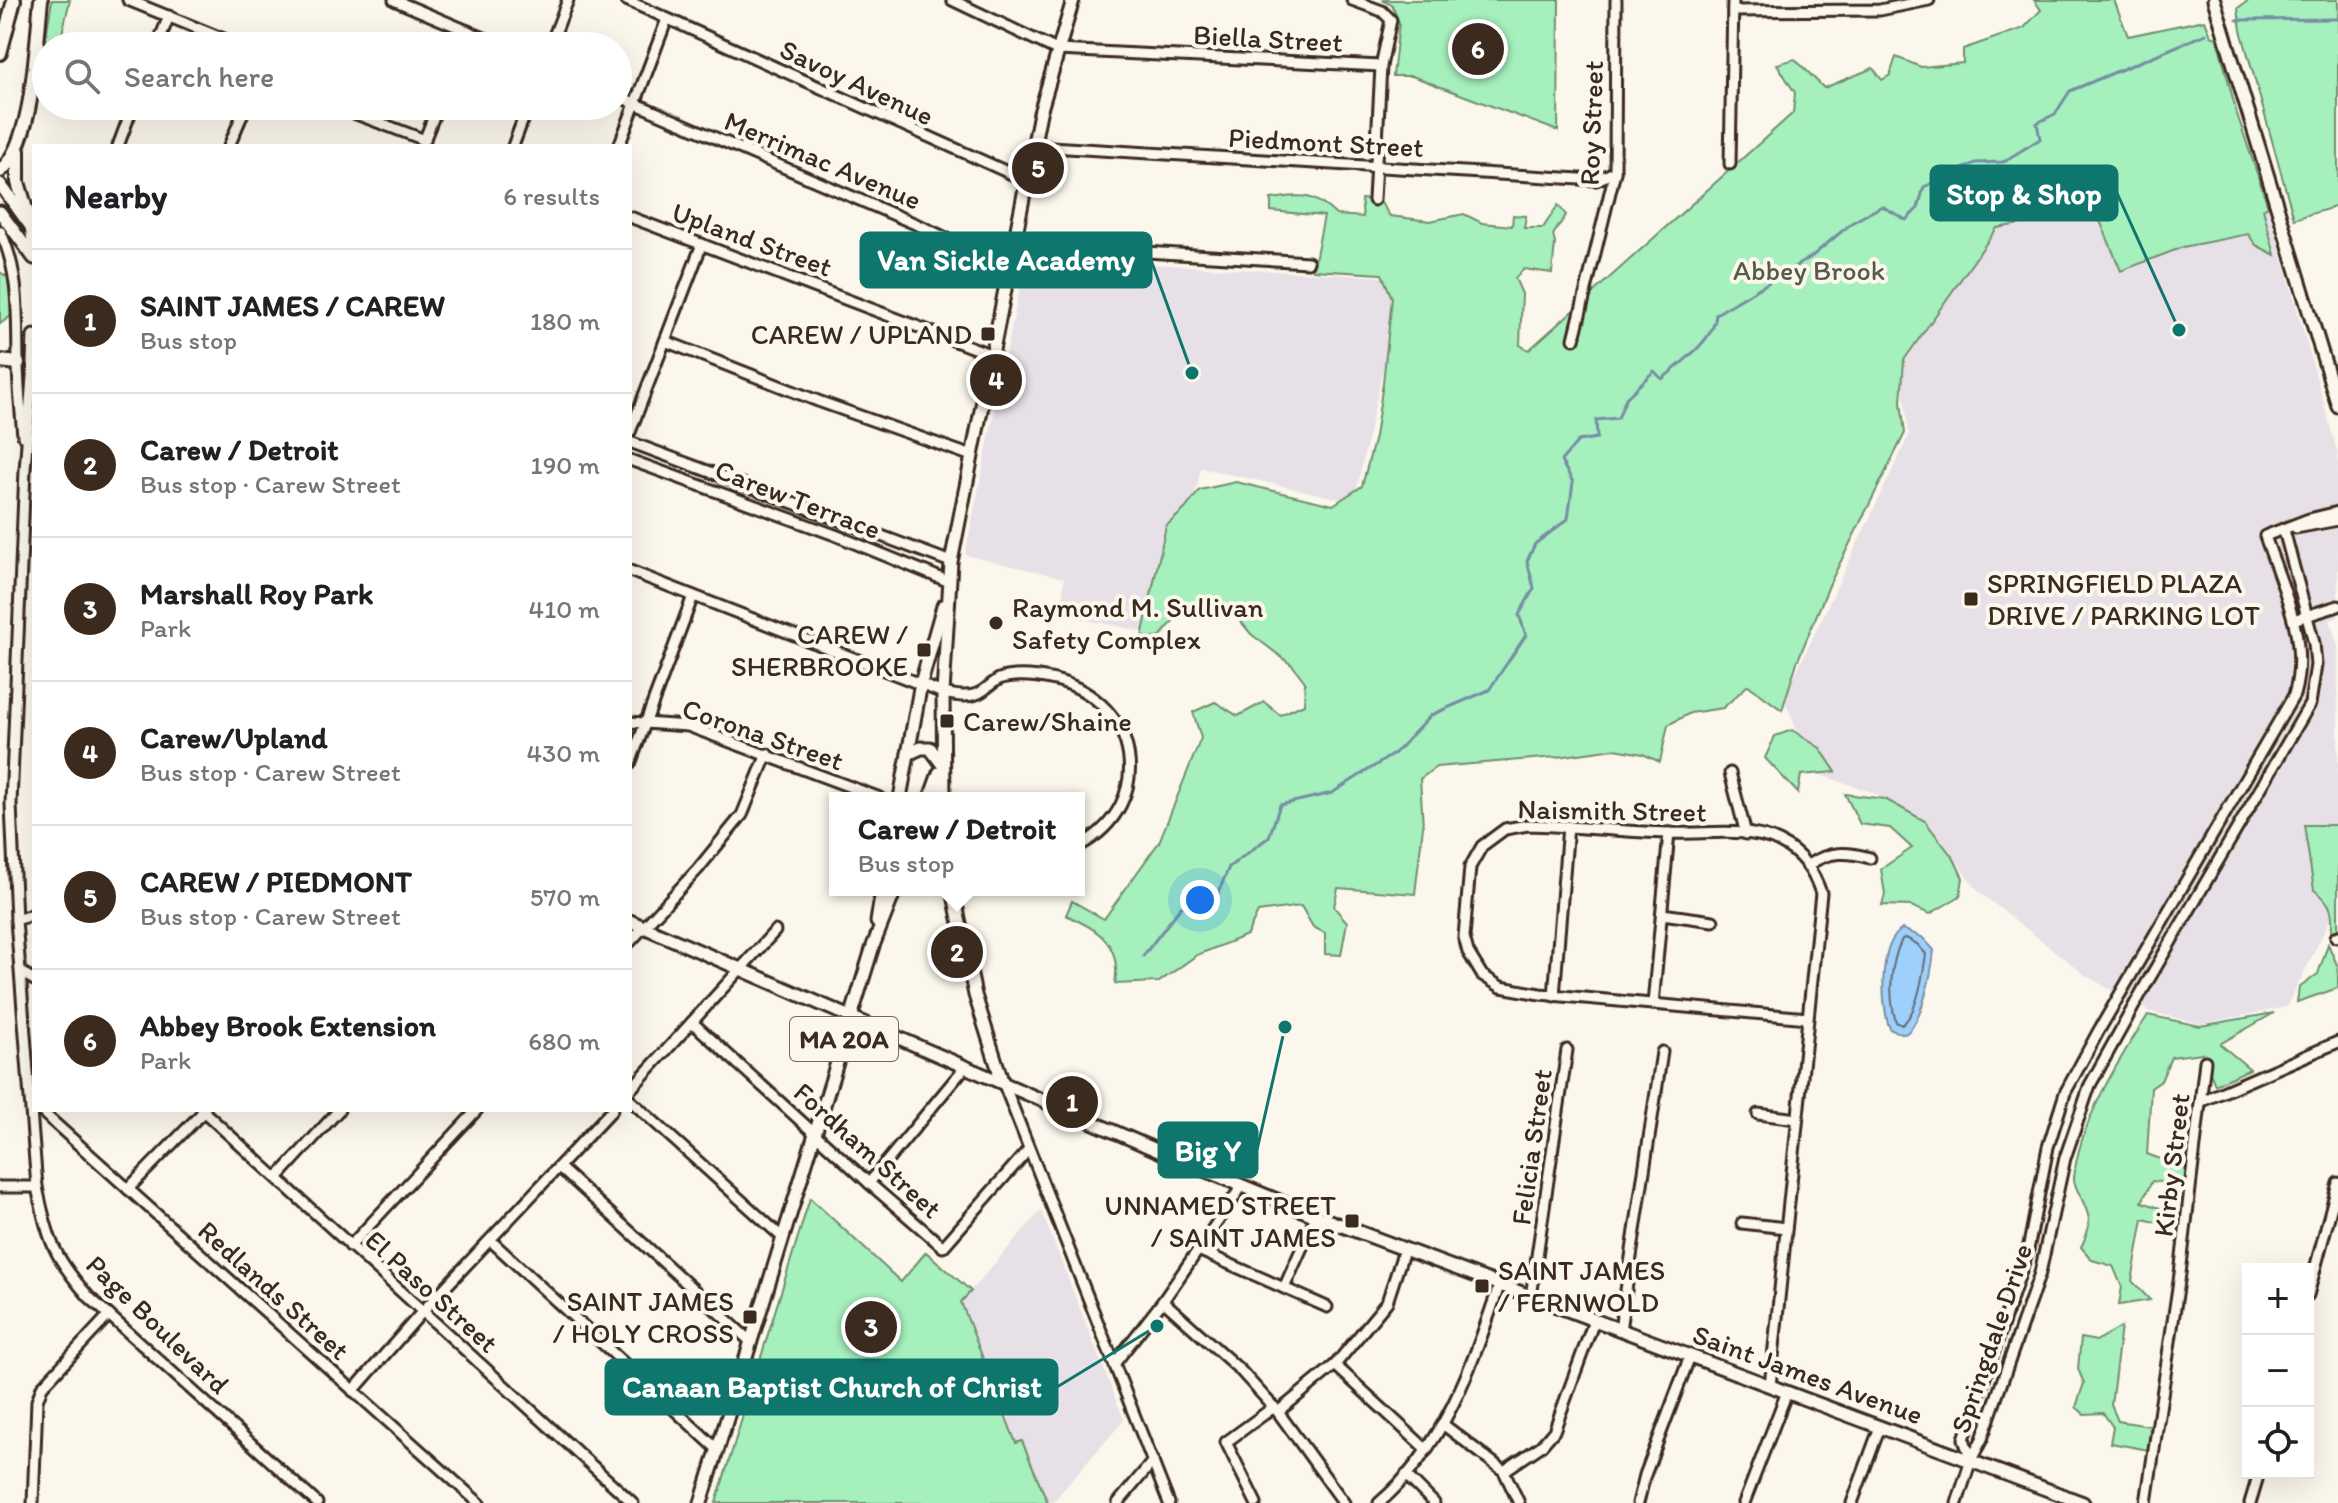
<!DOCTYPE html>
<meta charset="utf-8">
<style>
:root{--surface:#fff;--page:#f6f6f6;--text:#202124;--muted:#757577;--line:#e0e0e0;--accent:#3b2a1e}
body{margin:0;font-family:Itim,sans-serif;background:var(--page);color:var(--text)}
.controls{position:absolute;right:24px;bottom:24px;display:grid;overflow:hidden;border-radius:0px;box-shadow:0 8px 32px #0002}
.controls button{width:72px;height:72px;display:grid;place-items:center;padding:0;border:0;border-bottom:2px solid var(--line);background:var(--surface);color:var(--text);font:40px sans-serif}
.you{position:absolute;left:1200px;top:900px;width:28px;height:28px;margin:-20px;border:6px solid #fff;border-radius:50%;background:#1a73e8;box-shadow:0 0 0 12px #1a73e833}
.badge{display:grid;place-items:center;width:52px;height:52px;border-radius:50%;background:var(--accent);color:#fff;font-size:26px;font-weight:700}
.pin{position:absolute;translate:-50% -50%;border:4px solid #fff;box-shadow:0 2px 8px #0006}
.popup{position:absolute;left:829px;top:792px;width:256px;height:104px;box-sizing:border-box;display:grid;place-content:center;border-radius:0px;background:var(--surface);filter:drop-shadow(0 2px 6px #0005);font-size:26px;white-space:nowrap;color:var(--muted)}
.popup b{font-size:30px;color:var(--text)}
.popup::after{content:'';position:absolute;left:50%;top:100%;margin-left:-16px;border:16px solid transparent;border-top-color:var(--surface)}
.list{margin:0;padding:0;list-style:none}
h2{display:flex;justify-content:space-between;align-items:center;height:104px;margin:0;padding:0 32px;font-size:34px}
h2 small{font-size:26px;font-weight:400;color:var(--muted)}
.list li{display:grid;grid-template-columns:52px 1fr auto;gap:24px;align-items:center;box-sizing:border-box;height:144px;padding:0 32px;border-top:2px solid var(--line)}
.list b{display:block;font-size:30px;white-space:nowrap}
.list p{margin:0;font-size:26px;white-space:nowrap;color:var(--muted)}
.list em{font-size:26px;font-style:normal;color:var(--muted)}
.icon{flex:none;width:44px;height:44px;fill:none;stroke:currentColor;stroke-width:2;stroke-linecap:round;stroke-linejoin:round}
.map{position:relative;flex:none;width:2338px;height:1503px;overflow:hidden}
.search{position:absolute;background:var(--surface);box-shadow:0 8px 32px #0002;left:32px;top:32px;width:600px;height:88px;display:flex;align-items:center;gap:20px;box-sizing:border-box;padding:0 28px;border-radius:44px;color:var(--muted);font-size:30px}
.panel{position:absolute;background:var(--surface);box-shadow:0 8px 32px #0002;left:32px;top:144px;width:600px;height:968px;border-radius:0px}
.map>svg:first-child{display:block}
.built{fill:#e8e0e7}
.green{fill:#a6f0be;stroke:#708d6e;stroke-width:2}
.water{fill:#9ed0fb;stroke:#768ea3;stroke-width:2}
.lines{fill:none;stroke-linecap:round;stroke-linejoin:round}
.shore{stroke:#636c76;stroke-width:2}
.stream{stroke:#768ea3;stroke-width:3}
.minor-casing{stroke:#3b2a1e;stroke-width:15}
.major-casing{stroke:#3b2a1e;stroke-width:17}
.highway-casing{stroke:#3b2a1e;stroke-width:18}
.minor{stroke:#fbf7ec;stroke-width:9}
.major{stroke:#fbf7ec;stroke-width:11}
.highway{stroke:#fbf7ec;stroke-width:12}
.poi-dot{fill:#3b2a1e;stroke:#fbf7ec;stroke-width:3}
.labels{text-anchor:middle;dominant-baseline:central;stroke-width:8;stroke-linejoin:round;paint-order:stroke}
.shield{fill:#fbf7ec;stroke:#75685c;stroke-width:2}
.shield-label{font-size:26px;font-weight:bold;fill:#3b2a1e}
.street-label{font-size:28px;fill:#3b2a1e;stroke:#fbf7ec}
.park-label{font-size:28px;fill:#565c46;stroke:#fbf7ec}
.poi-label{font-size:28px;fill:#3b2a1e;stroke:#fbf7ec;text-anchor:end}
.leader{fill:none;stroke:#0f766e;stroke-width:3}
.callout-dot{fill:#0f766e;stroke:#fbf7ec;stroke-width:3}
.callout{fill:#0f766e;stroke:#0f766e;stroke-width:3}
.callout-label{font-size:30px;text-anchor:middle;font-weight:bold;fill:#fff}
</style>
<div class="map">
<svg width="2338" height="1503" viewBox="0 0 2338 1503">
<rect width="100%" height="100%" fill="#fbf7ec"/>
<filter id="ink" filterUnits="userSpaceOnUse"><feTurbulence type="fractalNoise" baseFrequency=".0125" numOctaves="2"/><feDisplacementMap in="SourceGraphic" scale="16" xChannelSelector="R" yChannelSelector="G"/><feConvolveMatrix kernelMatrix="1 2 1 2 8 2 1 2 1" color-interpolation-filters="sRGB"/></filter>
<g filter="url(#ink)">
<g class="built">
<polygon points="2268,206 2338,454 2338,617 2330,620 2338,646 2338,890 2330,920 2287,1007 2201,1024 2148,1011 2088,977 1979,892 1924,821 1872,792 1814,773 1784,698 1909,435 1900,365 1997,228 2097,211 2121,271"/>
<polygon points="1026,257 1403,278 1354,502 1201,468 1166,636 1061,615 1064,578 965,555"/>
<polygon points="1041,1210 1124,1420 1052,1503 1048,1503 1022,1441 1016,1443 961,1302"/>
</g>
<g class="green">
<polygon points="52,0 70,0 59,46 46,46 46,83 39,79"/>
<polygon points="1382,0 1559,0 1558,131 1412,76 1393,76 1399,23 1392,5"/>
<path d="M 2034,0 L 2114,0 L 2128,36 L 2205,20 L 2211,36 L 2217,38 L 2237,114 L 2268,206 L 2263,209 L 2275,255 L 2256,245 L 2248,234 L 2183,247 L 2121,271 L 2096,211 L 1997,228 L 1904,360 L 1901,402 L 1905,433 L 1830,583 L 1797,662 L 1782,710 L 1748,685 L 1723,708 L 1690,713 L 1668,725 L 1660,762 L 1643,754 L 1615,749 L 1557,757 L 1436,767 L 1420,779 L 1423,826 L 1415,894 L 1338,888 L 1334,907 L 1347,922 L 1341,955 L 1325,954 L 1325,933 L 1313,927 L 1301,906 L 1258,912 L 1247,935 L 1197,955 L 1159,982 L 1115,984 C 1122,943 1098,930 1066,915 L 1072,901 L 1104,919 L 1159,842 L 1201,738 L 1193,712 L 1215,702 L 1238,716 L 1264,702 L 1280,715 L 1304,704 L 1305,682 L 1293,666 L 1251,634 L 1230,608 L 1208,601 L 1186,606 L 1159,638 L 1142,637 L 1166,526 L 1185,509 L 1200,490 L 1236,482 L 1333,505 L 1362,486 L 1375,437 L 1383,383 L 1392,298 L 1382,274 L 1313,270 L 1324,216 L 1271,211 L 1271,199 C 1303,195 1312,192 1336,215 L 1363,217 L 1361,199 L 1379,200 L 1390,216 L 1430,221 L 1464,214 L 1482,223 L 1512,226 L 1513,215 L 1526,216 L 1524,228 L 1543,228 L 1558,205 L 1566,215 L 1553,235 L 1555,243 L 1552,273 L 1524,269 L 1515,278 L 1522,294 L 1520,345 L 1529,350 L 1793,113 L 1795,93 L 1777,64 L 1795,59 L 1824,88 L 1873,68 L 1882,80 L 1890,75 L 1896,57 L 1921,67 L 1963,63 L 1963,49 L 2024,28 L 2041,10 Z"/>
<polygon points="2249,0 2338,0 2338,206 2294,219 2241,30 2238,8"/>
<polygon points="0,272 10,279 11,316 0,324"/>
<polygon points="1792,730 1820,748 1836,772 1801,775 1798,793 1765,758 1775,736"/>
<polygon points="1845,794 1885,799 1925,821 1954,859 1963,878 1960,896 1930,914 1911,906 1882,905 1885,894 1881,869 1912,848 1890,828 1860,824"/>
<path d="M 2304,825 L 2338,825 L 2338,930 L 2331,934 C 2334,914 2332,902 2314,890 Z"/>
<polygon points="2328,944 2338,967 2338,988 2297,1002 2299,988 2318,974"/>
<path d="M 2274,1013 L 2220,1044 L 2250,1069 L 2215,1085 L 2202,1053 L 2171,1057 L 2161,1081 L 2151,1088 L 2147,1154 L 2187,1169 L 2186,1185 L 2152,1181 L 2142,1202 L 2181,1215 L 2180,1228 L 2143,1219 L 2132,1281 L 2150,1300 L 2119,1305 L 2122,1287 L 2113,1266 L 2092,1260 L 2081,1247 C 2093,1224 2091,1218 2080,1195 C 2077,1190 2074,1184 2074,1178 C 2078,1125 2119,1059 2148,1015 L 2200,1026 Z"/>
<polygon points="810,1198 901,1282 926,1252 971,1291 961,1302 1016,1443 1022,1441 1048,1503 716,1503"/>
<polygon points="2121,1327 2111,1405 2118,1421 2150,1426 2149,1450 2110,1443 2113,1427 2103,1413 2084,1414 2076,1407 2084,1383 2078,1369 2081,1338 2096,1341"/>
</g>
<path class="water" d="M 1902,929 L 1922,937 L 1934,950 C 1932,971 1922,1024 1905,1034 L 1891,1030 L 1888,1024 C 1882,999 1878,946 1902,929 Z"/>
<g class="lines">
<path class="shore" d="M 1906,938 L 1917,944 L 1926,954 C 1923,974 1918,1012 1902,1025 L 1896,1022 C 1888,995 1890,964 1902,939 Z"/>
<g class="stream">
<polyline points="2237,20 2338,19"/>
<path d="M 1143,956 L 1181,907 L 1216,898 L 1229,867 L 1269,837 L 1280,805 L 1332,793 L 1395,753 L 1431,715 L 1489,690 L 1526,635 L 1519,615 L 1534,588 L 1527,561 L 1535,544 L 1568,519 L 1573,482 L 1561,461 L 1578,441 L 1597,438 L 1596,420 L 1618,418 L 1626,398 L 1654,371 L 1662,379 C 1681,363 1715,340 1716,314 L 1811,257 L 1853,222 L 1882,206 L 1906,220 L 1918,208 L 1924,187 L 1975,163 L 2003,162 L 2040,139 L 2037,123 L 2055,114 L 2070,91 L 2206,34"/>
</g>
<defs>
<g id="minor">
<polyline points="128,0 241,46"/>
<polyline points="394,0 503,46"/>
<polyline points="626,0 1027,181"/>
<polyline points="952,0 1057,50 1381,66"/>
<polyline points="1352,0 1382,11 1391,20 1381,66 1374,200"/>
<polyline points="1733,11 1880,10 1929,0"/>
<polyline points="157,46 169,16"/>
<polyline points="462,46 468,31"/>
<polyline points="550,46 568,0"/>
<polyline points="618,96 925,228 1010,268"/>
<polyline points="335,106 425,140"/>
<polyline points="118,146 133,106"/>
<polyline points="229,146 246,106"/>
<polyline points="422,146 438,106"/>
<polyline points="513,146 528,106"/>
<polyline points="619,146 667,19"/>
<polyline points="1034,146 1596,180 1615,172"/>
<polyline points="1730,164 1733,0"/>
<polyline points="630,217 992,355"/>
<path d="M 0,231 C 20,272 17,316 18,360 C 18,386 21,411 23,436"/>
<polyline points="1014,244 1308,262"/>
<polyline points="1574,339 1615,172 1616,0"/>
<polyline points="665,341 818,401 972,456"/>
<path d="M 33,363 L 25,470 L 11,804 L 16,920 L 37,1187 C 48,1240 53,1256 89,1297 L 317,1503"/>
<polyline points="630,432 702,244"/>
<polyline points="630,442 951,562"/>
<polyline points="630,460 835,535 950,582"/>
<polyline points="2296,528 2338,520"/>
<path d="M 630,571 L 943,693 C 957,696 972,699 984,690 C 989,686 994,682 999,679 C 1016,673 1037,676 1055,680 C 1140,701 1158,804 1079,846"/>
<polyline points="2293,620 2338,606"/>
<polyline points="630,722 688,726 880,798"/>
<polyline points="630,764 693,596"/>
<polyline points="1730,773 1746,834"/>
<path d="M 1808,865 C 1829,851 1847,851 1870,858"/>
<polyline points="1662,914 1713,921"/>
<polyline points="16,920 34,914"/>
<polyline points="2336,937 2338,936"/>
<polyline points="630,942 698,869 742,815 767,754"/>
<polyline points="21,972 34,980"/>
<polyline points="1554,996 1568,826"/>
<polyline points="1653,1004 1669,833"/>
<polyline points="692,1022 869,1183 943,1247 1028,1150"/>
<polyline points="1003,1082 1169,1503"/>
<polyline points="630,1090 775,931"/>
<polyline points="630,1100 783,1238"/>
<polyline points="2202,1101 2338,1042"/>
<polyline points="40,1110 479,1503"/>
<polyline points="202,1110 633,1503"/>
<polyline points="1758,1114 1797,1119"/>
<polyline points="559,1167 751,1342"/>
<polyline points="278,1177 339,1110"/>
<polyline points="869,1183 966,1066"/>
<polyline points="0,1187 37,1187"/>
<polyline points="128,1189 205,1110"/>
<polyline points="1742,1223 1786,1228"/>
<polyline points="490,1240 716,1448"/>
<polyline points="350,1246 477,1110"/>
<polyline points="1198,1250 1327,1307"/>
<polyline points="1284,1288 1316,1216"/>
<polyline points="2308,1295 2338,1183"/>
<polyline points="1531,1297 1567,1050"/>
<polyline points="1163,1301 1240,1370 1278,1412 1344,1503"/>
<polyline points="1620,1330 1662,1052"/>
<polyline points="1115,1363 1163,1301 1242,1186"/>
<polyline points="1335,1365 1427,1450"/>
<path d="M 1770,1386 L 1821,893 C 1813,870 1801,853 1779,842 C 1747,826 1704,835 1669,833 C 1622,832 1575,826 1528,825 L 1505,829 L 1482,846 L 1470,867 L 1464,937 L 1468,952 L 1482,975 L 1501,987 L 1540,994 L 1808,1018"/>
<polyline points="353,1391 422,1312 612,1110"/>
<polyline points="1278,1412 1335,1365 1387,1302 1404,1250"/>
<polyline points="1444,1425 1504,1471 1519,1503"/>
<path d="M 1971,1460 L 1964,1439 L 2028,1250 L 2048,1147 L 2065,1093 L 2098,1032 L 2294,695 C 2310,641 2282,587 2265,536 L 2309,519 L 2338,512"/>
<polyline points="1504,1471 1541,1446 1554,1431 1594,1321"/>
<polyline points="1406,1475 1434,1503"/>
<polyline points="33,1503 37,1401 42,1387 108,1316"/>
<polyline points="1118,1503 1153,1461"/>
<polyline points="1256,1503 1226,1442 1274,1407"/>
<path d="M 1379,1503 C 1445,1447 1472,1365 1499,1286"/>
<polyline points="1638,1503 1645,1475 1690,1356"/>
<polyline points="1744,1503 1787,1392"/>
<polyline points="1852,1503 1880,1427"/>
<polyline points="1957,1503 1971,1460 1982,1439 2040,1273 2065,1158 2090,1085 2145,986 2310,704 2316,665 2314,643 2284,530"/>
<polyline points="2146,1503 2180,1274 2205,1061"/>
<polyline points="2250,1503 2259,1473"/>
</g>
<g id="major">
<polyline points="2214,0 2338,406"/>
<polyline points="0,184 29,224"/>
<polyline points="0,212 34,258"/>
<polyline points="31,226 34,249"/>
<polyline points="33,363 34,336"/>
<polyline points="908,754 921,748 930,748 942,764"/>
<polyline points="900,798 921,683 943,606"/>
<polyline points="930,798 939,773"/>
<polyline points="944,798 943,693 951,562 1040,113 1073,0"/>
<polyline points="953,890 975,995 1002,1081"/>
<polyline points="630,921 1177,1159 1316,1216 2083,1503"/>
<polyline points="877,922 882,890"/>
<polyline points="701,1503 873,946 895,890"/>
</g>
<g id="highway">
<polyline points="0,53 14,0"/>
<polyline points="18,151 18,182 31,226"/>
<path d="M 0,171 C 34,144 36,43 41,0"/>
<polyline points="0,361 18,363"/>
</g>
</defs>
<use href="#minor" class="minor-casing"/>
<use href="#major" class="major-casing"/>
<use href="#highway" class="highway-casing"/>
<use href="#minor" class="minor"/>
<use href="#major" class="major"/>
<use href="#highway" class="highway"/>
</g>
</g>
<g class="poi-dot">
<rect x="980" y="326" width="16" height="16" rx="4"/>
<rect x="1963" y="591" width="16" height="16" rx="4"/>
<circle cx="996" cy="623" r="8"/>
<rect x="916" y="642" width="16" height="16" rx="4"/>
<rect x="939" y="713" width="16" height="16" rx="4"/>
<rect x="1344" y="1213" width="16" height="16" rx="4"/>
<rect x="1474" y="1278" width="16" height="16" rx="4"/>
<rect x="742" y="1309" width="16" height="16" rx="4"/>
</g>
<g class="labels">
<rect class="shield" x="790" y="1017" width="108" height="44" rx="6"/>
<g class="shield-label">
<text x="844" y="1039">MA 20A</text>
</g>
<g class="street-label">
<text transform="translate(1268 38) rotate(3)">Biella Street</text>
<text transform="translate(857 82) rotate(25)">Savoy Avenue</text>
<text transform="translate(1591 123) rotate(-88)">Roy Street</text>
<text transform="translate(1326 142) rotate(3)">Piedmont Street</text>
<text transform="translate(823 160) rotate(23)">Merrimac Avenue</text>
<text transform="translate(752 239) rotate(20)">Upland Street</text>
<text transform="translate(798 499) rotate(21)">Carew Terrace</text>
<text transform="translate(763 734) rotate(19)">Corona Street</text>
<text transform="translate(1612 810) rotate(1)">Naismith Street</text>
<text transform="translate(1531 1147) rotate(-82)">Felicia Street</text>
<text transform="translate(868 1150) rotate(42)">Fordham Street</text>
<text transform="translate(2171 1165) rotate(-83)">Kirby Street</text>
<text transform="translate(274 1290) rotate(42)">Redlands Street</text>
<text transform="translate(432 1291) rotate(42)">El Paso Street</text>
<text transform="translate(158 1324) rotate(44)">Page Boulevard</text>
<text transform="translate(1991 1338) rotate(-71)">Springdale Drive</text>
<text transform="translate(1808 1374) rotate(20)">Saint James Avenue</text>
</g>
<g class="park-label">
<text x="1809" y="270">Abbey Brook</text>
</g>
<g class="poi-label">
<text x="972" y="334">CAREW / UPLAND</text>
<text x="1987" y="583" text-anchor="start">SPRINGFIELD PLAZA<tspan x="1987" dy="32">DRIVE / PARKING LOT</tspan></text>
<text x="1012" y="607" text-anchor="start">Raymond M. Sullivan<tspan x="1012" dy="32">Safety Complex</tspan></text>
<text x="908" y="634">CAREW /<tspan x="908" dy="32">SHERBROOKE</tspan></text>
<text x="963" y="721" text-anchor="start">Carew/Shaine</text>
<text x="1336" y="1205">UNNAMED STREET<tspan x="1336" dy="32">/ SAINT JAMES</tspan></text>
<text x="1498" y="1270" text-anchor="start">SAINT JAMES<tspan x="1498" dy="32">/ FERNWOLD</tspan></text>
<text x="734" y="1301">SAINT JAMES<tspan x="734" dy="32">/ HOLY CROSS</tspan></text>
</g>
</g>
<path class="leader" d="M2179 330L2117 193M1192 373L1151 260M1285 1027L1257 1150M1157 1326L1057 1387"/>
<g class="callout-dot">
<circle cx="2179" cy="330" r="8"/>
<circle cx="1192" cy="373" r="8"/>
<circle cx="1285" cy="1027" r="8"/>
<circle cx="1157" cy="1326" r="8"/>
</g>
<g class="callout">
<rect x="1931" y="166" width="186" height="54" rx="8"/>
<rect x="861" y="233" width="290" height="54" rx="8"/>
<rect x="1159" y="1123" width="98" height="54" rx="8"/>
<rect x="606" y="1360" width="451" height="54" rx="8"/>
</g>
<g class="callout-label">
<text x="2024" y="204">Stop &amp; Shop</text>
<text x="1006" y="270">Van Sickle Academy</text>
<text x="1208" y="1161">Big Y</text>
<text x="832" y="1397">Canaan Baptist Church of Christ</text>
</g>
</svg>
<div class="controls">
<button>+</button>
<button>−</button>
<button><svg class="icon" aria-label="locate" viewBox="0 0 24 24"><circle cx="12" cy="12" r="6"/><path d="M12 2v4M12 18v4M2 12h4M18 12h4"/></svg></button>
</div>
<div class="you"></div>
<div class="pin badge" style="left:1072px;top:1102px">1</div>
<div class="pin badge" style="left:957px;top:952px">2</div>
<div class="popup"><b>Carew / Detroit</b>Bus stop</div>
<div class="pin badge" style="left:871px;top:1327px">3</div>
<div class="pin badge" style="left:996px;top:380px">4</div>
<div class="pin badge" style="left:1038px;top:168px">5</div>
<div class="pin badge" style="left:1478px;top:49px">6</div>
<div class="search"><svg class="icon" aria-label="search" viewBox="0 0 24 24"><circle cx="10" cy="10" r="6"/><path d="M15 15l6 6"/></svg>Search here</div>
<section class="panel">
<h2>Nearby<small>6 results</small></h2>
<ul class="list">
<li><span class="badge">1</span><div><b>SAINT JAMES / CAREW</b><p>Bus stop</p></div><em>180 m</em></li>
<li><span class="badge">2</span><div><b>Carew / Detroit</b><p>Bus stop · Carew Street</p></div><em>190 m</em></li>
<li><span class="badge">3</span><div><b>Marshall Roy Park</b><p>Park</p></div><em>410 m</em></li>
<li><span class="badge">4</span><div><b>Carew/Upland</b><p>Bus stop · Carew Street</p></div><em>430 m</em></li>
<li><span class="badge">5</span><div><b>CAREW / PIEDMONT</b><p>Bus stop · Carew Street</p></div><em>570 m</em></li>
<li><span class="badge">6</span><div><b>Abbey Brook Extension</b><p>Park</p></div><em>680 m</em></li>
</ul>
</section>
</div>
